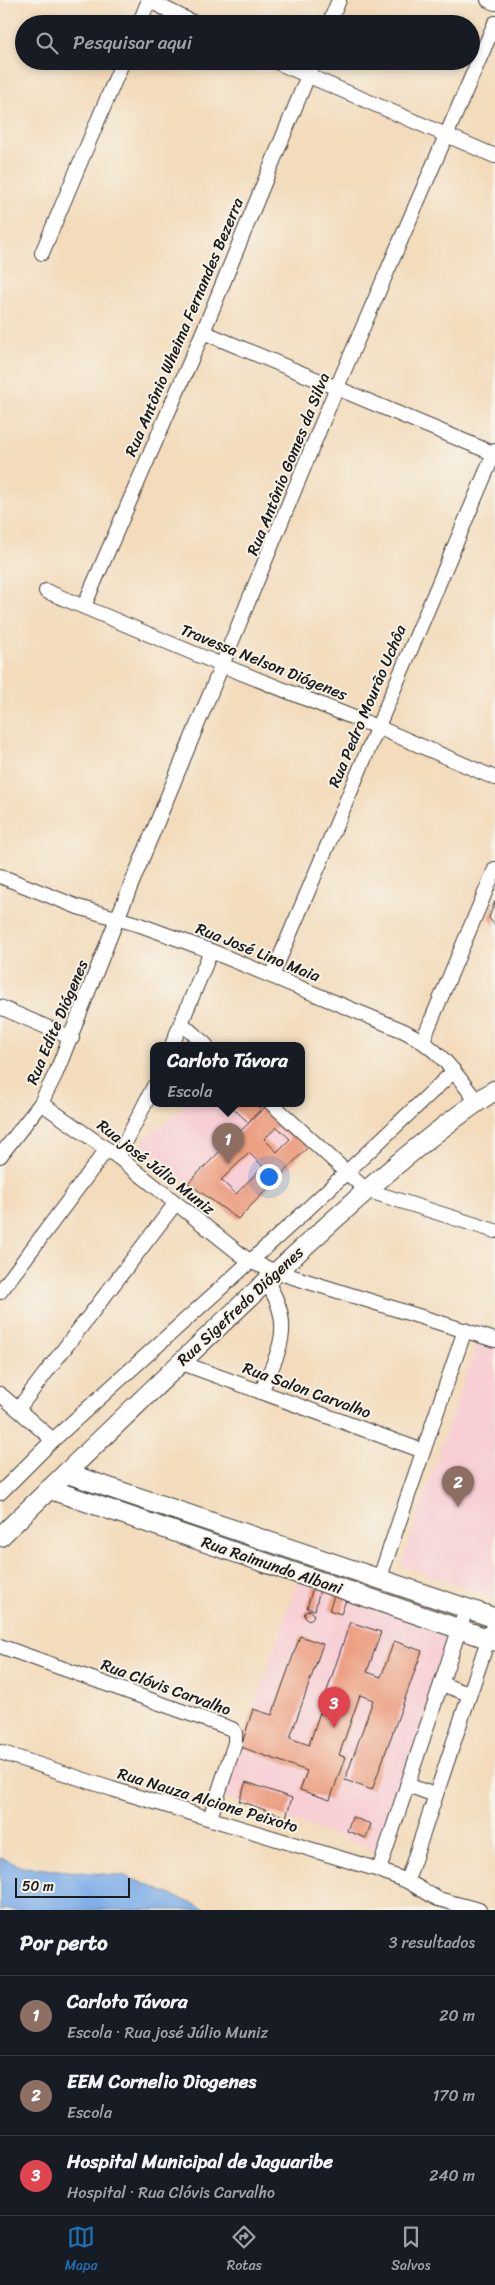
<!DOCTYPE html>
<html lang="pt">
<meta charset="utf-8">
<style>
:root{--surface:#171b24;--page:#242831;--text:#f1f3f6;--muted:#9ea1a6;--line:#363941;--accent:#1f6fb2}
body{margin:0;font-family:Sriracha,sans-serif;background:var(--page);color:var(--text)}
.scale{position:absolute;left:15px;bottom:12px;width:115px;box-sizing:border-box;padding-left:5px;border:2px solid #1c1c1c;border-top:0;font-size:14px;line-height:18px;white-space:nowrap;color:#1c1c1c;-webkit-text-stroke:4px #f7f3e8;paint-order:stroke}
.you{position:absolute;left:268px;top:1176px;width:18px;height:18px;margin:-12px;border:4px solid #fff;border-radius:50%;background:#1a73e8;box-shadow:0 0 0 8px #1a73e833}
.badge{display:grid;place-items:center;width:32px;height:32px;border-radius:50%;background:var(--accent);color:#fff;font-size:16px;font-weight:700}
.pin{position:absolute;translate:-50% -41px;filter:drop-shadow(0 1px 2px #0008)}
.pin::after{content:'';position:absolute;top:26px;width:18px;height:15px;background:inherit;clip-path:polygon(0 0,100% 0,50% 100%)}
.popup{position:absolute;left:150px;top:1042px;width:155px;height:65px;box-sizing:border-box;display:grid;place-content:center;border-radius:10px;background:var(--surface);filter:drop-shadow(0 1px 4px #0005);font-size:16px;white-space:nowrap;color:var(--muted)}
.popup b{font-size:19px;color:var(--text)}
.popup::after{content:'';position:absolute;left:50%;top:100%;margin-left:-10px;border:10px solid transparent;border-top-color:var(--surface)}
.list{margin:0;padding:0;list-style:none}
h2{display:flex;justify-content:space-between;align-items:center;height:65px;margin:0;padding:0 20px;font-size:21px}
h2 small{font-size:16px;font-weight:400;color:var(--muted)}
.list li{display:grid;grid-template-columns:32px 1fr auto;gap:15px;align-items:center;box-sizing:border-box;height:80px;padding:0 20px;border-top:1px solid var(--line)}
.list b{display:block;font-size:19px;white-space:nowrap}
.list p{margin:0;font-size:16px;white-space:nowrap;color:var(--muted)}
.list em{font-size:16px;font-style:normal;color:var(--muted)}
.icon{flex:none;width:28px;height:28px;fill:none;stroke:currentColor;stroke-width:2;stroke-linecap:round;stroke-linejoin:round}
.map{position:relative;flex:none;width:495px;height:1910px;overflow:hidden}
.search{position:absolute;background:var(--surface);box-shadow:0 2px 8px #0003;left:15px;right:15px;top:15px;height:55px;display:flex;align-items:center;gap:12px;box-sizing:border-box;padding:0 18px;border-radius:28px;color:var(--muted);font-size:19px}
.sheet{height:305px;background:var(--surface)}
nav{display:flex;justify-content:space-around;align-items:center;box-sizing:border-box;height:70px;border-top:1px solid var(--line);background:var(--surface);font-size:14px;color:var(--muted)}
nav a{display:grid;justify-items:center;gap:2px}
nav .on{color:var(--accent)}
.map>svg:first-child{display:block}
.built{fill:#f7cfd5}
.water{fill:#7eade8;stroke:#4d6482}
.building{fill:#ec9f81;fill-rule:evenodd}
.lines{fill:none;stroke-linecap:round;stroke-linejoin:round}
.street-casing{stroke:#3c3934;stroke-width:16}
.secondary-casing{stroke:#3c3934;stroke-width:21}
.street{stroke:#fff;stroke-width:14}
.secondary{stroke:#fff;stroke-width:19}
.labels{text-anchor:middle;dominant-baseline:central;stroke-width:4;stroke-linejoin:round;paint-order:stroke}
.street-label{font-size:16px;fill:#1c1c1c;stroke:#f7f3e8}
</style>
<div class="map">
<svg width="495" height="1910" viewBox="0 0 495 1910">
<rect width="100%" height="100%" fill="#f7f3e8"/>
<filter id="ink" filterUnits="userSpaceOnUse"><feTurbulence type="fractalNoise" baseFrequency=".02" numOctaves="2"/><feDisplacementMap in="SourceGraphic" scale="10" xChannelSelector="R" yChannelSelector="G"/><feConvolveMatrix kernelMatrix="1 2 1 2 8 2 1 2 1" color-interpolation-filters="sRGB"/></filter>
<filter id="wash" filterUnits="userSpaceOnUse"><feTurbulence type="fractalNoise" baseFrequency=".0096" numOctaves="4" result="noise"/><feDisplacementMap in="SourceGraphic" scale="20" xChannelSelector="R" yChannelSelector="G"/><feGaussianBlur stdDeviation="1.12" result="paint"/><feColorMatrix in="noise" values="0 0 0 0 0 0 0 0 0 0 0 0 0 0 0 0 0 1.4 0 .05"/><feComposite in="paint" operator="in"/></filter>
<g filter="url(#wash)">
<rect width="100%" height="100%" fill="#f3dbbb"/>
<g class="built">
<polygon points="187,1103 262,1103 312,1143 238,1219 138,1145"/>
<polygon points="480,1335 495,1341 495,1598 401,1565"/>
<polygon points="299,1576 446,1630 451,1640 379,1851 224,1797"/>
</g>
<polygon class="water" points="0,1857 22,1867 125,1876 208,1910 0,1910"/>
<g id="blocks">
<g class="building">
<polygon points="495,901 495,926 489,918"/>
<polygon points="238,1103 254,1103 261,1109 248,1122 233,1108"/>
<path d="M 266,1106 L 312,1143 L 238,1219 L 188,1183 ZM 277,1127 L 290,1139 L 277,1152 L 264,1139 ZM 249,1153 L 263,1166 L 236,1194 L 221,1180 Z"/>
<polygon points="313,1587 320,1589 315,1610 307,1608"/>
<polygon points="335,1593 347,1597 341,1614 329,1610"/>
<circle cx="309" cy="1615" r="4.5"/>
<polygon points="350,1622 381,1632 367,1672 381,1677 394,1641 422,1651 372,1790 345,1780 373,1700 360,1695 339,1755 345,1757 330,1800 300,1790 307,1771 241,1747 253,1709 272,1715 300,1636 323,1644 290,1738 309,1745"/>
<polygon points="246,1782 292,1798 286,1817 239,1801"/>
<polygon points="352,1817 371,1824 366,1838 347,1831"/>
</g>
</g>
</g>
<g filter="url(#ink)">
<use href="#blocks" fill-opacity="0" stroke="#3c3934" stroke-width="1"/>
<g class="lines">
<defs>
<g id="street">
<polyline points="148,0 196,24"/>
<polyline points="488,0 495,3"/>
<polyline points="139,24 149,0"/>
<polyline points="329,24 339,0"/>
<polyline points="274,61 495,156"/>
<polyline points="42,253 123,61"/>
<polyline points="203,332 495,454"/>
<polyline points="46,591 224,666 377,727 495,778"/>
<polyline points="84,606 203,332 314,61"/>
<path d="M 0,876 L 78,907 L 140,925 L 211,951 L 404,1031 C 439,1048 455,1072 477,1102"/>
<polyline points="272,976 495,451"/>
<polyline points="0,1007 72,1038"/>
<polyline points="181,1023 206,1045"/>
<polyline points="423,1040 495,869"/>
<polyline points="172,1045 211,951"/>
<polyline points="41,1103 118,1157 249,1261 277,1272 495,1340"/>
<polyline points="271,1103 366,1190 495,1231"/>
<polyline points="0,1156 41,1103 56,1073 117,919 337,387 495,23"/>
<polyline points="118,1157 154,1086"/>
<polyline points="0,1292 107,1149"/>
<polyline points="179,1362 423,1451"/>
<path d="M 261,1392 C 280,1349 295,1325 266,1281"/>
<polyline points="0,1394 53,1440"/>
<polyline points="18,1409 175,1204"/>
<polyline points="0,1493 53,1440 297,1219 454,1071"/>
<polyline points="379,1580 465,1330"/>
<polyline points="0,1646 232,1729 235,1733 235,1743 210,1818"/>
<polyline points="441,1684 469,1694"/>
<polyline points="0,1752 112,1789 379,1870 407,1881 438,1899 479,1910"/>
<polyline points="407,1785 435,1795"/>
<polyline points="379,1870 466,1609"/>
<polyline points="407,1881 495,1619"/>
</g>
<g id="secondary">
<polyline points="66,1473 495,1618"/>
<polyline points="49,1489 495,1641"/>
<path d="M 0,1537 C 94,1446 187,1355 283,1266 C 351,1204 418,1141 495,1090"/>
</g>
</defs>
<use href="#street" class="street-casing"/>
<use href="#secondary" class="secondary-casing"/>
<use href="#street" class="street"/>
<use href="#secondary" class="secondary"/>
</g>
</g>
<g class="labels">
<g class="street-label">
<text transform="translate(184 327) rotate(-67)">Rua Antônio Wheima Fernandes Bezerra</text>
<text transform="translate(288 464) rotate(-68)">Rua Antônio Gomes da Silva</text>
<text transform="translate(264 662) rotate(22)">Travessa Nelson Diógenes</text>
<text transform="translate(367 706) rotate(-67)">Rua Pedro Mourão Uchôa</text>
<text transform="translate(258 952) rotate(22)">Rua José Lino Maia</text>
<text transform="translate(57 1022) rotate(-67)">Rua Edite Diógenes</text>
<text transform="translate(156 1167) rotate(38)">Rua josé Júlio Muniz</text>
<text transform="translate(240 1306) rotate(-43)">Rua Sigefredo Diógenes</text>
<text transform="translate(307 1390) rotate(20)">Rua Salon Carvalho</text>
<text transform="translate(272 1565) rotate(19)">Rua Raimundo Albani</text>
<text transform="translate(166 1687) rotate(20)">Rua Clóvis Carvalho</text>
<text transform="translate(208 1800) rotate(17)">Rua Nauza Alcione Peixoto</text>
</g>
</g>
</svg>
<div class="scale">50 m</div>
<div class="you"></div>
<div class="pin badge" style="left:228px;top:1164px;background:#8d6e63">1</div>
<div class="popup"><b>Carloto Távora</b>Escola</div>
<div class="pin badge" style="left:458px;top:1507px;background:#8d6e63">2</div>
<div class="pin badge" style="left:334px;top:1728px;background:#e0444e">3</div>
<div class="search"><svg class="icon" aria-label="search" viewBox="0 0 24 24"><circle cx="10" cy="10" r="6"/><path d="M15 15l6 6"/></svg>Pesquisar aqui</div>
</div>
<section class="sheet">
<h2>Por perto<small>3 resultados</small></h2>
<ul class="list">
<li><span class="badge" style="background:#8d6e63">1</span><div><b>Carloto Távora</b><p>Escola · Rua josé Júlio Muniz</p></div><em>20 m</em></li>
<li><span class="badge" style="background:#8d6e63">2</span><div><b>EEM Cornelio Diogenes</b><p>Escola</p></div><em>170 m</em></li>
<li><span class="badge" style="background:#e0444e">3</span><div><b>Hospital Municipal de Jaguaribe</b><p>Hospital · Rua Clóvis Carvalho</p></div><em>240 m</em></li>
</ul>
</section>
<nav>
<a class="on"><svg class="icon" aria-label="map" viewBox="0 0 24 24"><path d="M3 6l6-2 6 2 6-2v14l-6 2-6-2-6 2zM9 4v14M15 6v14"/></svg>Mapa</a>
<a><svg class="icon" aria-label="directions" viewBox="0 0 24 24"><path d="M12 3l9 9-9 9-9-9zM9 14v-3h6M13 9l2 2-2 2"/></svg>Rotas</a>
<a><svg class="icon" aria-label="saved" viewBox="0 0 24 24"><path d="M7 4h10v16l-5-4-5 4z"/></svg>Salvos</a>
</nav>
